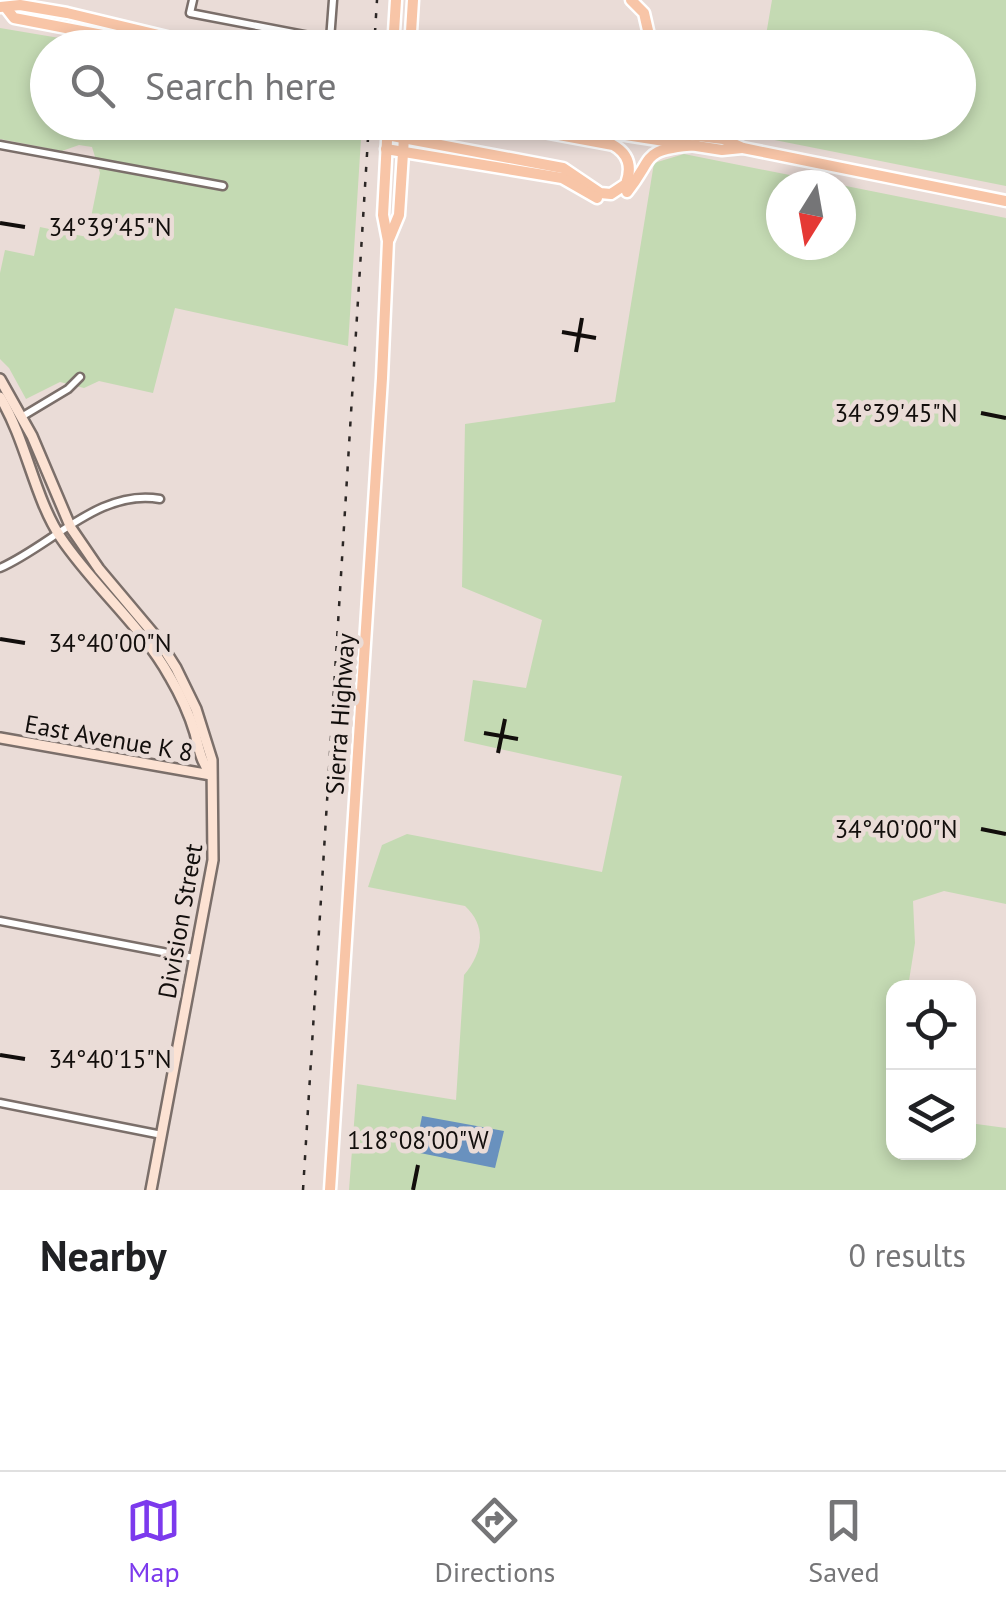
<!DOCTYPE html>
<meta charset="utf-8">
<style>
:root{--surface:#fff;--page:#f6f6f6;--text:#202124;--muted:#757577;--line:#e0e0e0;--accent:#7c3aed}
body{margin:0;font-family:"PT Sans",sans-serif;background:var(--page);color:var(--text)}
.controls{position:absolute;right:30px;bottom:30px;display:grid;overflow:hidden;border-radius:20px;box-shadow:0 5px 15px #0003}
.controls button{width:90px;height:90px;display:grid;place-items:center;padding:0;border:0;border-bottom:2px solid var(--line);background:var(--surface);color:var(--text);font:50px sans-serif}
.compass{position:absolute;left:766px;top:170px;width:90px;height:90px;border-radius:50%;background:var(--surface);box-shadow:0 5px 15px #0003;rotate:191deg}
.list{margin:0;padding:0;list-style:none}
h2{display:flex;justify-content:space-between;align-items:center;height:130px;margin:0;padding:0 40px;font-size:42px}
h2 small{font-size:32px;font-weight:400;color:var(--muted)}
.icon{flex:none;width:55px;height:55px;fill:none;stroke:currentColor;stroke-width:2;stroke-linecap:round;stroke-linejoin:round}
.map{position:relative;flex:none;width:1006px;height:1190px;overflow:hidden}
.search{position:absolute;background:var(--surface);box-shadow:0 5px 15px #0003;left:30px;right:30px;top:30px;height:110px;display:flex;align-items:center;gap:25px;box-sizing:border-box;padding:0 35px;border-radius:55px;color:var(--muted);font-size:38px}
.sheet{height:280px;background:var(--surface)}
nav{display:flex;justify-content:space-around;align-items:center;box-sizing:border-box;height:140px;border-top:2px solid var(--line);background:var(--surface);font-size:28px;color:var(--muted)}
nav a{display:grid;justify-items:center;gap:5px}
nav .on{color:var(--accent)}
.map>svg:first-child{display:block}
.green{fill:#c4dab3}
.water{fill:#6991be}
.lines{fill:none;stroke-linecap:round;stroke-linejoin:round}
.street-casing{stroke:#7b6f6a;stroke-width:11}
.secondary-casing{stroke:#7b6f6a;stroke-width:14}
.primary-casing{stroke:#fff;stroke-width:15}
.street{stroke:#fff;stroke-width:6}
.secondary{stroke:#fce2d3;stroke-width:9}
.primary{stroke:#f8c5a7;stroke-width:10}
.rail{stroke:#2c2725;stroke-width:2.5;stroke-dasharray:5 10;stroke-linecap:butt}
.ticks{fill:none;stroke:#120e0c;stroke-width:4}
.labels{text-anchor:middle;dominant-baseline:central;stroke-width:9;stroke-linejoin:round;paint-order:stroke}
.street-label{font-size:25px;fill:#120e0c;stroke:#eadcd7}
.ticks-label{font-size:25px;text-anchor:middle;fill:#120e0c;stroke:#eadcd7;stroke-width:9;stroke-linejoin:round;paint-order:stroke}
</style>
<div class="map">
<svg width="1006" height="1190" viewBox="0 0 1006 1190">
<rect width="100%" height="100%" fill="#eadcd7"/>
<g class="green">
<polygon points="772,0 1006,0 1006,186 750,135 752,123 958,122 958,48 764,47"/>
<polygon points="0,28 113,47 48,48 48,122 362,123 348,346 175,308 153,393 99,381 84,388 60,382 26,399 9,368 0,359 0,273 5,250 34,256 40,227 87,237 100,173 92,147 79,145 62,151 0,139"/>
<path d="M 684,154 L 840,185 L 781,185 L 781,245 L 841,245 L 841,185 L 1006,218 L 1006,904 L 944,891 L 913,901 L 915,943 L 908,987 L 894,988 L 894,1080 L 889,1110 L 893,1111 L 894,1152 L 968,1152 L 969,1123 L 1006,1128 L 1006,1190 L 349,1190 L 357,1084 L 456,1100 L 464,975 C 482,954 488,927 465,906 L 368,887 L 382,845 L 407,834 L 602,872 L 622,776 L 464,741 L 473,680 L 526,688 L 542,620 L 462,587 L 465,424 L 615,402 L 654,163 Z"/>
</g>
<polygon class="water" points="422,1116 504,1131 495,1168 415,1152"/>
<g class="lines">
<defs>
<g id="street">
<polyline points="193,0 190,13 330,40 333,0"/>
<polyline points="0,145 223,186"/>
<polyline points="23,416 68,389 80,377"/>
<path d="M 0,568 C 51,546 100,488 160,499"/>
<polyline points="0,921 194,958"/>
<polyline points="0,1103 162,1135"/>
</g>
<g id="secondary">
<polyline points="0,379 32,436 71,528 99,569 157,638 176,668 196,709 212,760 213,860 151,1190"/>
<path d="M 0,397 C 27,442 34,497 61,538 C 94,587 141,625 170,677 C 180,694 189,713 195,733 C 199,749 201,761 211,775"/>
<polyline points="0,738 211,775"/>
</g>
<g id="primary">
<polyline points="631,0 644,13 652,48"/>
<polyline points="0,7 20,5 67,13 213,48"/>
<polyline points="7,9 14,18 170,48"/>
<polyline points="393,48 396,0"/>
<polyline points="410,48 413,0"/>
<polyline points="466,122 518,128"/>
<polyline points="582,122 723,139 743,148 1006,201"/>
<polyline points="666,122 687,131"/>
<polyline points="565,131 626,135 722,150 742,148"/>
<path d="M 387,135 L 563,168 L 600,193 L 611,194 L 626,184 C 632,167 629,154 613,145 L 516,127"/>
<polyline points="386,149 562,178 597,198"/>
<path d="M 627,192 C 656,156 639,150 696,145"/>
<polyline points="389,239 399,215 405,122"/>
<polyline points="330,1190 382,378 388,241 383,215 388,122"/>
</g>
</defs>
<use href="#street" class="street-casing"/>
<use href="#secondary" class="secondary-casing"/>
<use href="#primary" class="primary-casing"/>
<use href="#street" class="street"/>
<use href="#secondary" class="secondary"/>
<use href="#primary" class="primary"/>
<g class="rail">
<polyline points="374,48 377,0"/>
<polyline points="303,1190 369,122"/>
</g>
</g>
<path class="ticks" d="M 0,223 L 25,227M 562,332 L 596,338M 576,352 L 582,318M 981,413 L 1006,418M 0,639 L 25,643M 484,733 L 518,739M 498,753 L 505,719M 981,829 L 1006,834M 0,1055 L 25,1059M 413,1190 L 418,1165"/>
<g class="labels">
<g class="street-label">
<text transform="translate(340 714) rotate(-86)">Sierra Highway</text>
<text transform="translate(109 738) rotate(10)">East Avenue K 8</text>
<text transform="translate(180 921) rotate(-80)">Division Street</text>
</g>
</g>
<g class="ticks-label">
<text x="110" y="236">34°39'45"N</text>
<text x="896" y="422">34°39'45"N</text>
<text x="110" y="652">34°40'00"N</text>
<text x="896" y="838">34°40'00"N</text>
<text x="110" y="1068">34°40'15"N</text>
<text x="418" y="1149">118°08'00"W</text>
</g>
</svg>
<div class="controls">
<button><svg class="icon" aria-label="locate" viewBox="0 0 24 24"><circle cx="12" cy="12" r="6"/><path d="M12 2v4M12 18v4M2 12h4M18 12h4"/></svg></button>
<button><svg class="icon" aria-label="layers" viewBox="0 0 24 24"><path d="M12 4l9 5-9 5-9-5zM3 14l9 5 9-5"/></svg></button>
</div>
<svg class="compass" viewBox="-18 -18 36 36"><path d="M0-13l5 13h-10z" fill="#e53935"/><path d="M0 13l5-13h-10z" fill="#757577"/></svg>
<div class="search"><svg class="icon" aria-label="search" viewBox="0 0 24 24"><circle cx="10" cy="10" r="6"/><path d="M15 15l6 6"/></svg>Search here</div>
</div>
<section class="sheet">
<h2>Nearby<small>0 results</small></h2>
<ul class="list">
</ul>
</section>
<nav>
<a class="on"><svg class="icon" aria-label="map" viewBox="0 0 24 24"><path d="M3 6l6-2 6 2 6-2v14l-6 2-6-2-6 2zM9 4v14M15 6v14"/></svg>Map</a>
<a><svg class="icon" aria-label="directions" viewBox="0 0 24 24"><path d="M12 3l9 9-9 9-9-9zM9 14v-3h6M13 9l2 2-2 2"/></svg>Directions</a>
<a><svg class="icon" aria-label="saved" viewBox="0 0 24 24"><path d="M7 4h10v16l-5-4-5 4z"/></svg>Saved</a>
</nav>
